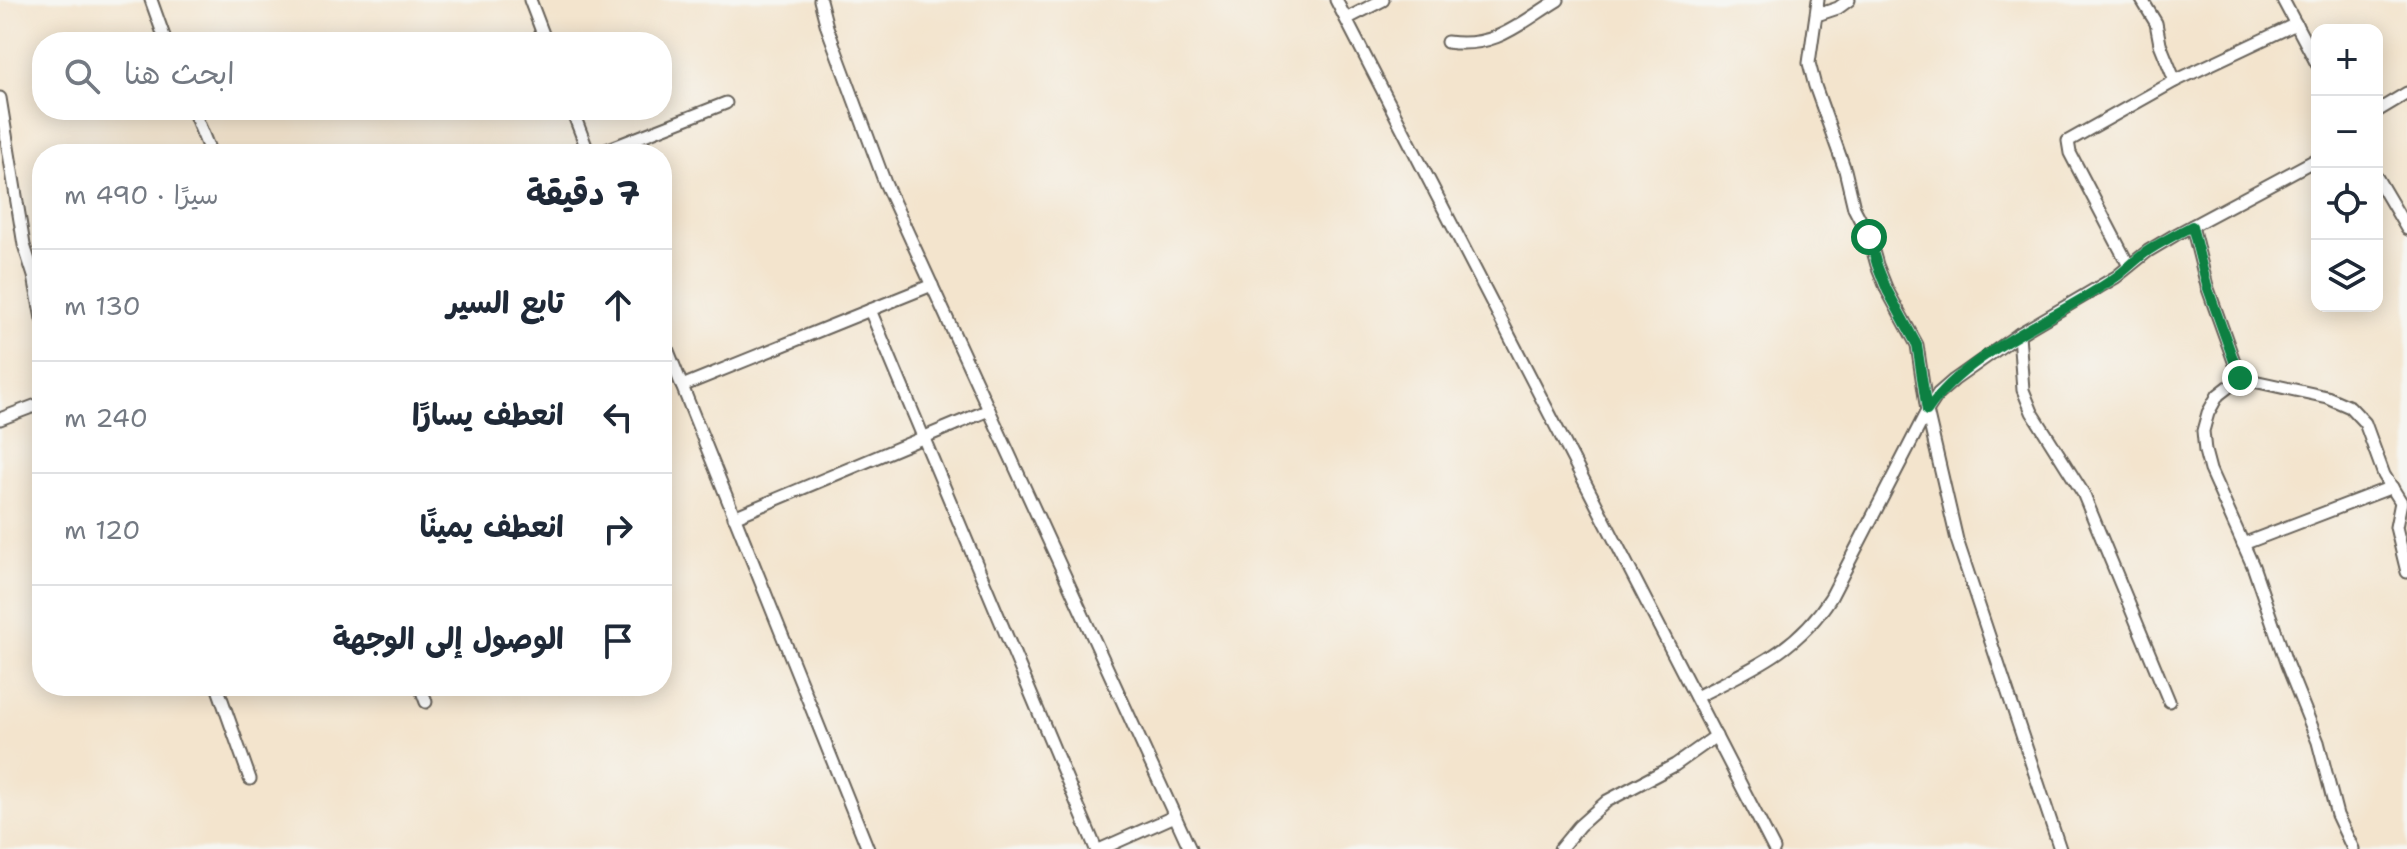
<!DOCTYPE html>
<html lang="ar">
<meta charset="utf-8">
<style>
:root{--surface:#fff;--page:#f6f6f7;--text:#1f2937;--muted:#747a83;--line:#e0e1e3}
body{margin:0;font-family:"Shantell Sans","Playpen Sans Arabic",sans-serif;background:var(--page);color:var(--text);direction:rtl}
.controls{position:absolute;right:24px;top:24px;display:grid;overflow:hidden;border-radius:16px;box-shadow:0 4px 20px #0003}
.controls button{width:72px;height:72px;display:grid;place-items:center;padding:0;border:0;border-bottom:2px solid var(--line);background:var(--surface);color:var(--text);font:40px sans-serif}
.stop{position:absolute;width:24px;height:24px;margin:-18px;border:6px solid #0b8043;border-radius:50%;background:#fff}
.stop.end{background:#0b8043;border-color:#fff;box-shadow:0 2px 8px #0008}
.list{margin:0;padding:0;list-style:none}
h2{display:flex;justify-content:space-between;align-items:center;height:104px;margin:0;padding:0 32px;font-size:34px}
h2 small{font-size:26px;font-weight:400;color:var(--muted)}
.list li{display:grid;grid-template-columns:52px 1fr auto;gap:24px;align-items:center;box-sizing:border-box;height:112px;padding:0 32px;border-top:2px solid var(--line)}
.list b{display:block;font-size:30px;white-space:nowrap}
.list em{font-size:26px;font-style:normal;color:var(--muted)}
.icon{flex:none;width:44px;height:44px;fill:none;stroke:currentColor;stroke-width:2;stroke-linecap:round;stroke-linejoin:round}
.map{position:relative;flex:none;width:2407px;height:849px;overflow:hidden;direction:ltr}
.search{position:absolute;background:var(--surface);box-shadow:0 4px 20px #0003;left:32px;top:32px;width:640px;height:88px;display:flex;align-items:center;gap:20px;box-sizing:border-box;padding:0 28px;border-radius:32px;color:var(--muted);font-size:30px}
.panel{position:absolute;background:var(--surface);box-shadow:0 4px 20px #0003;left:32px;top:144px;width:640px;height:552px;border-radius:32px;direction:rtl}
.map>svg:first-child{display:block}
.lines{fill:none;stroke-linecap:round;stroke-linejoin:round}
.minor-casing{stroke:#67625a;stroke-width:15}
.minor{stroke:#fff;stroke-width:11}
.route{stroke:#0b8043;stroke-width:10}
</style>
<div class="map">
<svg width="2407" height="849" viewBox="0 0 2407 849">
<rect width="100%" height="100%" fill="#f6f6f2"/>
<filter id="ink" filterUnits="userSpaceOnUse"><feTurbulence type="fractalNoise" baseFrequency=".0125" numOctaves="2"/><feDisplacementMap in="SourceGraphic" scale="16" xChannelSelector="R" yChannelSelector="G"/><feConvolveMatrix kernelMatrix="1 2 1 2 8 2 1 2 1" color-interpolation-filters="sRGB"/></filter>
<filter id="wash" filterUnits="userSpaceOnUse"><feTurbulence type="fractalNoise" baseFrequency=".006" numOctaves="4" result="noise"/><feDisplacementMap in="SourceGraphic" scale="32" xChannelSelector="R" yChannelSelector="G"/><feGaussianBlur stdDeviation="1.8" result="paint"/><feColorMatrix in="noise" values="0 0 0 0 0 0 0 0 0 0 0 0 0 0 0 0 0 1.4 0 .05"/><feComposite in="paint" operator="in"/></filter>
<g filter="url(#wash)">
<rect width="100%" height="100%" fill="#f3e4cd"/>
</g>
<g filter="url(#ink)">
<g class="lines">
<defs>
<g id="minor">
<polyline points="151,0 166,42"/>
<polyline points="530,0 546,42"/>
<polyline points="820,0 827,27 885,183 1190,849"/>
<polyline points="1336,0 1774,849"/>
<polyline points="1818,0 1809,63 1815,86 1845,170 1854,208 1869,237 1877,265 1887,290 1917,345 1927,411 1957,540 2060,849"/>
<polyline points="2142,0 2156,23 2160,44 2175,81"/>
<polyline points="2283,0 2317,64"/>
<polyline points="1817,15 1838,8 1849,0"/>
<polyline points="1346,19 1383,0"/>
<path d="M 1447,42 C 1496,49 1520,23 1558,0"/>
<polyline points="0,98 24,245 34,276 42,319"/>
<polyline points="193,110 211,154"/>
<polyline points="572,110 589,154"/>
<polyline points="2377,111 2407,93"/>
<polyline points="596,154 726,103"/>
<polyline points="2377,178 2407,229"/>
<polyline points="2192,226 2207,286 2240,378 2327,397 2350,407 2365,423 2384,475 2401,502 2396,527 2407,572"/>
<polyline points="2129,266 2070,153 2068,141 2175,81 2296,24"/>
<polyline points="870,310 1096,849"/>
<polyline points="2019,334 2023,390 2032,412 2083,493 2169,701"/>
<polyline points="662,336 868,849"/>
<polyline points="2240,378 2218,395 2208,413 2203,431 2205,451 2210,470 2253,566 2287,665 2318,742 2337,815 2353,849"/>
<polyline points="682,386 932,285"/>
<polyline points="0,419 42,403"/>
<polyline points="734,517 989,410"/>
<polyline points="2243,544 2392,487"/>
<polyline points="217,686 250,779"/>
<polyline points="420,686 426,702"/>
<path d="M 1696,697 C 1751,669 1797,651 1831,597 L 1927,411 L 1938,394 L 1954,380 L 2019,334 L 2116,277 L 2148,251 L 2175,235 L 2317,159"/>
<polyline points="1101,849 1175,816"/>
<polyline points="1560,849 1579,826 1607,801 1675,765 1716,736"/>
</g>
</defs>
<use href="#minor" class="minor-casing"/>
<use href="#minor" class="minor"/>
</g>
</g>
<g class="lines" filter="url(#ink)">
<path class="route" d="M 1869,237 L 1877,265 L 1887,290 L 1917,345 L 1927,411 C 1969,349 2056,320 2116,277 C 2127,269 2137,258 2149,250 C 2163,241 2177,234 2192,226 L 2207,286 L 2240,378"/>
</g>
</svg>
<div class="controls">
<button>+</button>
<button>−</button>
<button><svg class="icon" aria-label="locate" viewBox="0 0 24 24"><circle cx="12" cy="12" r="6"/><path d="M12 2v4M12 18v4M2 12h4M18 12h4"/></svg></button>
<button><svg class="icon" aria-label="layers" viewBox="0 0 24 24"><path d="M12 4l9 5-9 5-9-5zM3 14l9 5 9-5"/></svg></button>
</div>
<div class="stop" style="left:1869px;top:237px"></div>
<div class="stop end" style="left:2240px;top:378px"></div>
<div class="search"><svg class="icon" aria-label="search" viewBox="0 0 24 24"><circle cx="10" cy="10" r="6"/><path d="M15 15l6 6"/></svg>ابحث هنا</div>
<section class="panel">
<h2>7 دقيقة<small>سيرًا · 490 m</small></h2>
<ul class="list">
<li><svg class="icon" aria-label="ahead" viewBox="0 0 24 24"><path d="M12 20V5M6 11l6-6 6 6"/></svg><div><b>تابع السير</b></div><em>130 m</em></li>
<li><svg class="icon" aria-label="left" viewBox="0 0 24 24"><path d="M17 20v-9H6M10 6l-5 5 5 5"/></svg><div><b>انعطف يسارًا</b></div><em>240 m</em></li>
<li><svg class="icon" aria-label="right" viewBox="0 0 24 24"><path d="M7 20v-9h11M14 6l5 5-5 5"/></svg><div><b>انعطف يمينًا</b></div><em>120 m</em></li>
<li><svg class="icon" aria-label="arrive" viewBox="0 0 24 24"><path d="M6 21V4h12l-3 4 3 4H6"/></svg><div><b>الوصول إلى الوجهة</b></div></li>
</ul>
</section>
</div>
